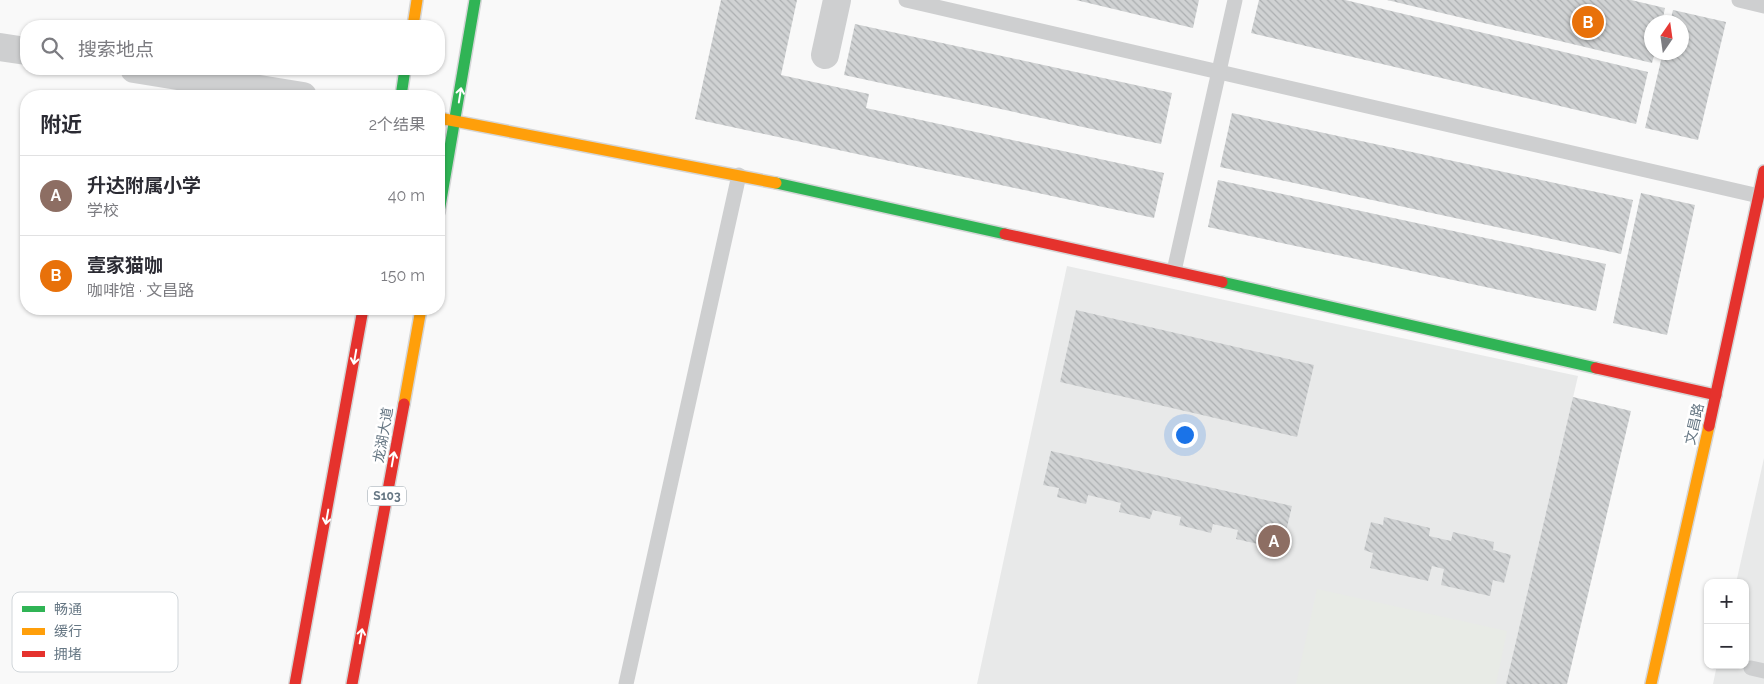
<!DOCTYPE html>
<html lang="zh">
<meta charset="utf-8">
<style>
:root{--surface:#fff;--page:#f7f7f7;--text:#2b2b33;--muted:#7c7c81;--line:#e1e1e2;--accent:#0b8043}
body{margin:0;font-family:Raleway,"Noto Sans SC",sans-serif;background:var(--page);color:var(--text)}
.controls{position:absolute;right:15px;bottom:15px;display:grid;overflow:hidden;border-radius:10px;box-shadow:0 1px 4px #0004}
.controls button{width:45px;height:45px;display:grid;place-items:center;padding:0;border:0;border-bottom:1px solid var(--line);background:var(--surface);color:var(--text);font:25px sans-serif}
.compass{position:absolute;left:1644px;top:15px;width:45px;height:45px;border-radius:50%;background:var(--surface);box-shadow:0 1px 4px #0004;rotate:13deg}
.you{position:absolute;left:1184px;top:434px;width:18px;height:18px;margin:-12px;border:4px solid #fff;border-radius:50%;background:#1a73e8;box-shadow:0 0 0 8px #1a73e833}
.badge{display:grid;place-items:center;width:32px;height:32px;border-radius:50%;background:var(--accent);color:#fff;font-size:16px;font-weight:700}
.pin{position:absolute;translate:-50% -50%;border:2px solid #fff;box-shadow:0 1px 5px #0006}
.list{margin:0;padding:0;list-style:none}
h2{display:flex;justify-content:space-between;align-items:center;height:65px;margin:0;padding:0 20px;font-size:21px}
h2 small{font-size:16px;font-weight:400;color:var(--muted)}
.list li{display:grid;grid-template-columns:32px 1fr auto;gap:15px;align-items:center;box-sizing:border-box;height:80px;padding:0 20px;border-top:1px solid var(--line)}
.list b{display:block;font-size:19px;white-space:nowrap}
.list p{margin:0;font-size:16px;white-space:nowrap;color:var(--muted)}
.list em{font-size:16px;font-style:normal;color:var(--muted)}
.icon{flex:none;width:28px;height:28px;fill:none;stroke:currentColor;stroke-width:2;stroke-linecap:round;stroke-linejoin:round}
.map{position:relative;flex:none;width:1764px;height:684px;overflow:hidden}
.search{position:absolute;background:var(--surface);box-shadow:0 1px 4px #0004;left:20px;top:20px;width:425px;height:55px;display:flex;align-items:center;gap:12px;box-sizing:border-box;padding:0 18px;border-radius:20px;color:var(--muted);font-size:19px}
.panel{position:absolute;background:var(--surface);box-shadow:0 1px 4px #0004;left:20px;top:90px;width:425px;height:225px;border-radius:20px}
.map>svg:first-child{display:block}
.built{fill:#e8e9e9}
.pitch{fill:#e8ebe6}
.building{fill:url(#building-back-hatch)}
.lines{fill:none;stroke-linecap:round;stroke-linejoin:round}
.fast-casing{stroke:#d5d6d7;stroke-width:14}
.slow-casing{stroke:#d5d6d7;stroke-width:14}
.jam-casing{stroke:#d5d6d7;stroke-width:14}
.lane{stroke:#cecfd0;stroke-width:15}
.street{stroke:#cecfd0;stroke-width:28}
.fast{stroke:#30b455;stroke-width:11}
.slow{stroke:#ff9f0a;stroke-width:11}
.jam{stroke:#e5322d;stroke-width:11}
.oneway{stroke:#fff}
.labels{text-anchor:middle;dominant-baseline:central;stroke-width:5;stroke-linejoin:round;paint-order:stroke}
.shield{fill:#fff;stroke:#939fa8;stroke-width:1}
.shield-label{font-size:12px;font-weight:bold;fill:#657683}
.street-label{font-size:14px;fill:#657683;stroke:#fff}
.key{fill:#fff;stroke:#d1d6da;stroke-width:1}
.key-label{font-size:14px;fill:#657683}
</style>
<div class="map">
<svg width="1764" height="684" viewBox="0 0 1764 684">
<defs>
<pattern id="building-back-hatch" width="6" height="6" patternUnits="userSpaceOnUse" patternTransform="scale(1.25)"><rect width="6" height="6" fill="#d0d2d3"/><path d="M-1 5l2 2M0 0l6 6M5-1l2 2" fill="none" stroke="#acafb1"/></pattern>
</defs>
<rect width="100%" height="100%" fill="#f9f9f9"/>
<g class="built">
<polygon points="1067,266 1578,376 1506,684 977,684"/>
<polygon points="1764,458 1764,684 1713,684 1717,665 1745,665 1745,583 1736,583"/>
</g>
<polygon class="pitch" points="1317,589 1507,631 1496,684 1296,684"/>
<g class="building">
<polygon points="721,0 797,0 781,75 869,94 866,108 1164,173 1154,218 695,119"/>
<polygon points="1076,0 1199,0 1193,28"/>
<polygon points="1259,0 1345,0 1648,72 1636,124 1251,33"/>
<polygon points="1387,0 1631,0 1665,8 1662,22 1652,22 1652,52 1655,52 1652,63"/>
<polygon points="1673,10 1726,22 1698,140 1645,128 1663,52 1682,52 1682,22 1670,22"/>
<polygon points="855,24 1172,93 1161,144 844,75"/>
<polygon points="1232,113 1633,200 1621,254 1220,167"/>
<polygon points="1218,180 1606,264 1596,311 1208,227"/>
<polygon points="1641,193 1695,205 1667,335 1613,323"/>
<polygon points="1076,310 1314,365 1297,437 1060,382"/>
<polygon points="1573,397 1631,411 1567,684 1506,684"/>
<polygon points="1051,451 1292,506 1284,540 1273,538 1271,547 1236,539 1238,530 1213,524 1211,533 1179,525 1181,517 1153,510 1150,519 1119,512 1121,503 1088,495 1086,504 1057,497 1059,488 1043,485"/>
<polygon points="1384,517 1430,528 1429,536 1451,541 1453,532 1494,542 1493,550 1511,555 1504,583 1493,580 1490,596 1441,585 1444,569 1432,566 1428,581 1370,568 1373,553 1364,550 1371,522 1383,525"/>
</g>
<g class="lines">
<defs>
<g id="fast">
<polyline points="401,96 405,69"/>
<polyline points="776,183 1005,234"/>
<polyline points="439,212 475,0"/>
<polyline points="1222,282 1596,368"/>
</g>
<g id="slow">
<polyline points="413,26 417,0"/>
<polyline points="439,118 776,183"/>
<polyline points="404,404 421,309"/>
<polyline points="1651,684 1709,426"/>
</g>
<g id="jam">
<polyline points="1005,234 1222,282"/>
<polyline points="1596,368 1716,395"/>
<polyline points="1709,426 1764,171"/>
<polyline points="295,684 363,309"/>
<polyline points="352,684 404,404"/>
</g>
</defs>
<use href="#fast" class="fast-casing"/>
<use href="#slow" class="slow-casing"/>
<use href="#jam" class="jam-casing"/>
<g class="lane">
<polyline points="906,0 1759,196"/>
<polyline points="1739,0 1764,6"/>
<polyline points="1174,271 1235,0"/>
<polyline points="1751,668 1764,671"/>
<polyline points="626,684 739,175"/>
</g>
<g class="street">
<polyline points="0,47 26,51"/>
<polyline points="825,55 837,0"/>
<polyline points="134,69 303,96"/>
</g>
<use href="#fast" class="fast"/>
<use href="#slow" class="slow"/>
<use href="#jam" class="jam"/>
</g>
<defs><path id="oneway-shaft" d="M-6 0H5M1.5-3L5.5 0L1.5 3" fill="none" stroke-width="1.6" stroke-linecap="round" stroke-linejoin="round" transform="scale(1.25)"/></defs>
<g class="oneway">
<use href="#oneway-shaft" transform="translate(460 95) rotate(-81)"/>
<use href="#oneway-shaft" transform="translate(355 357) rotate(100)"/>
<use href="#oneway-shaft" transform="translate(393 459) rotate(-80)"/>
<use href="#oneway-shaft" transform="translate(327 517) rotate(100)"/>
<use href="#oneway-shaft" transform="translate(361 636) rotate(-80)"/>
</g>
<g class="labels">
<rect class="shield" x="368" y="486.5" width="38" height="19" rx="4"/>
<g class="shield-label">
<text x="387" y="496">S103</text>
</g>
<g class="street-label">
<text transform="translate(1694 424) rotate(-77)">文昌路</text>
<text transform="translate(383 435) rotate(-80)">龙湖大道</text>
</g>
</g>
<rect x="12" y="592" width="166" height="80" rx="8" class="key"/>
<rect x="22" y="606" width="23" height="6" fill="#30b455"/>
<rect x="22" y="628" width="23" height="7" fill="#ff9f0a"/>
<rect x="22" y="651" width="23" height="6" fill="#e5322d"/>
<g class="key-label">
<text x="54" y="614">畅通</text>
<text x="54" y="636">缓行</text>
<text x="54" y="659">拥堵</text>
</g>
</svg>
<div class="controls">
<button>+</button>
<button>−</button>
</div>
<svg class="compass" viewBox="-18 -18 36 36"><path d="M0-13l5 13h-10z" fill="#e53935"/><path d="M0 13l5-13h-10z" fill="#7c7c81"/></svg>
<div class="you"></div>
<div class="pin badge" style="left:1274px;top:541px;background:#8d6e63">A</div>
<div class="pin badge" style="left:1588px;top:22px;background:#e8710a">B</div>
<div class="search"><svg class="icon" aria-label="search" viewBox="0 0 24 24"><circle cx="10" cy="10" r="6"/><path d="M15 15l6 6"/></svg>搜索地点</div>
<section class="panel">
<h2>附近<small>2个结果</small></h2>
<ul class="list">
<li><span class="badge" style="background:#8d6e63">A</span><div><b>升达附属小学</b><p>学校</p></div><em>40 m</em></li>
<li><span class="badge" style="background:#e8710a">B</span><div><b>壹家猫咖</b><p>咖啡馆 · 文昌路</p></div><em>150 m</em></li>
</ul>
</section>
</div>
